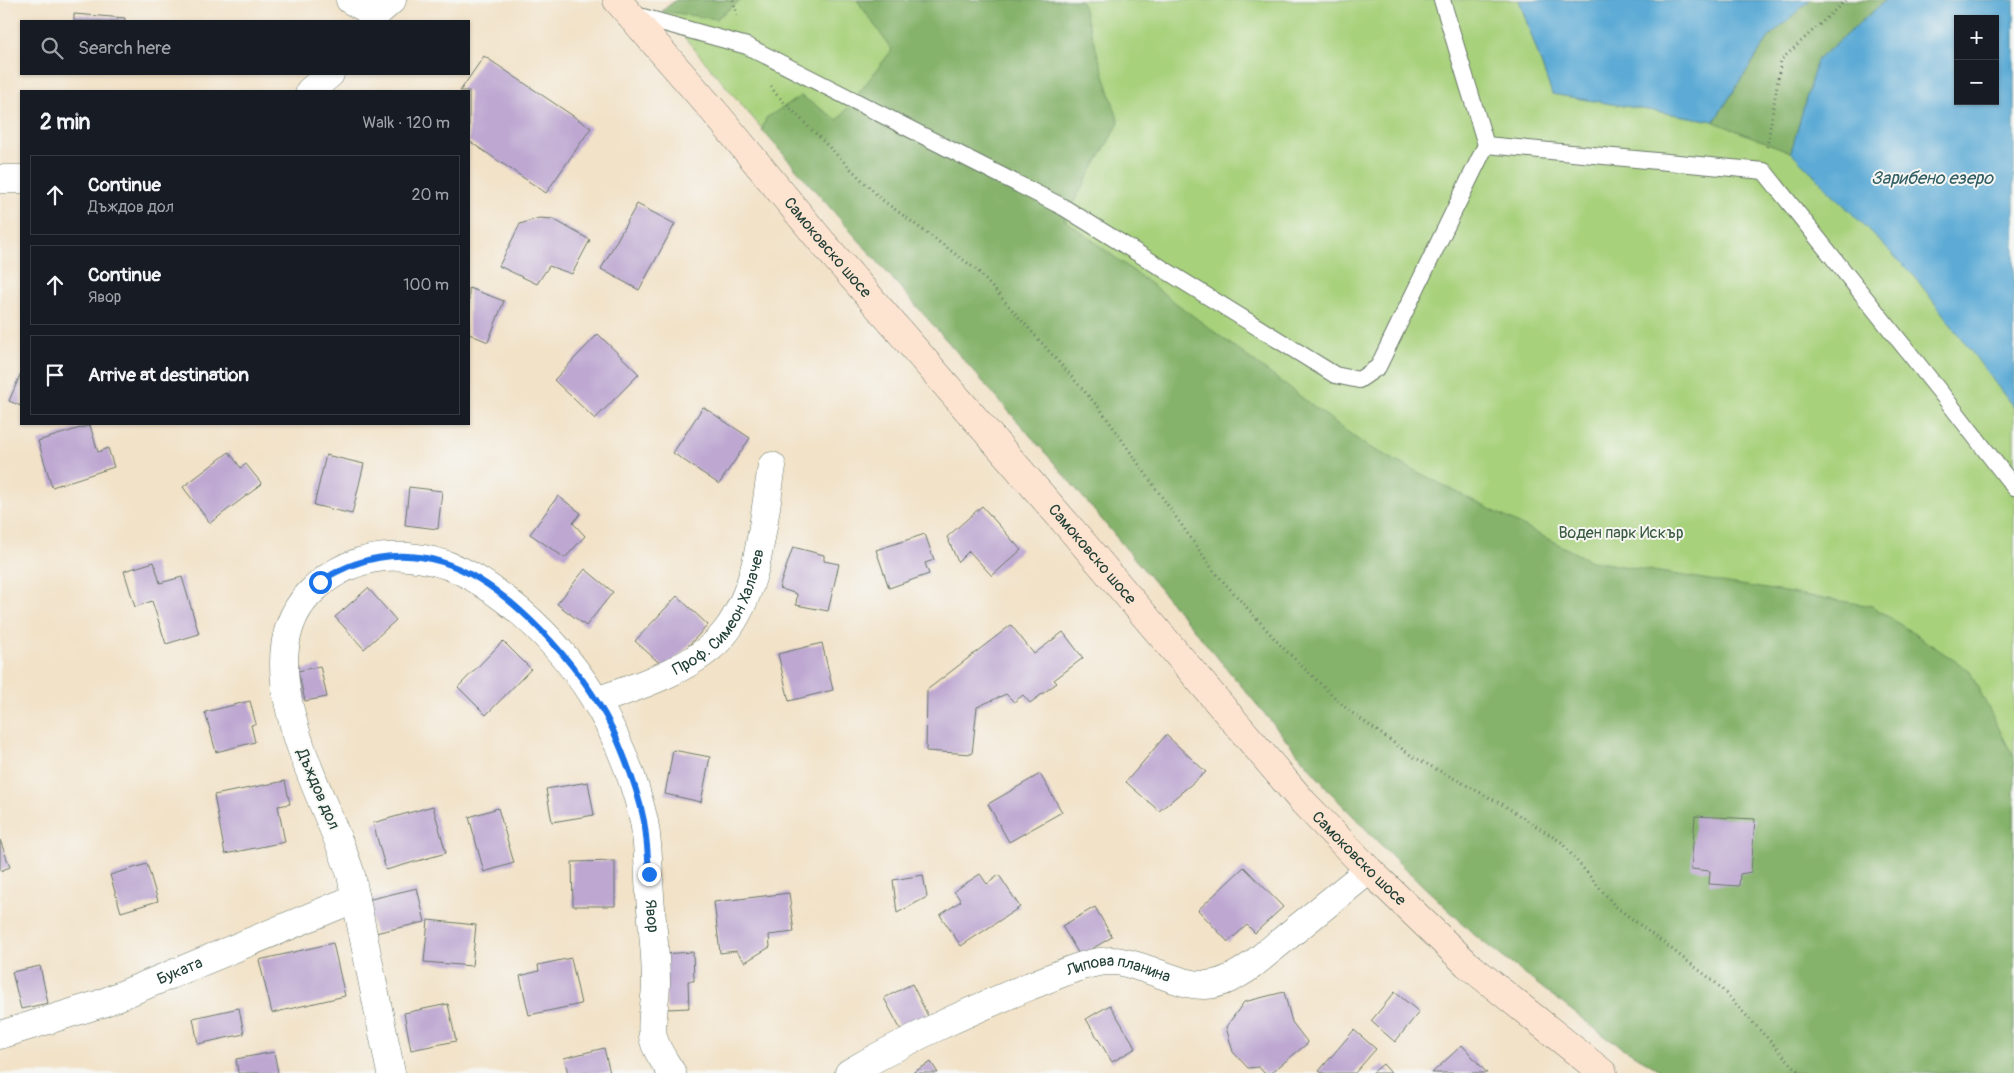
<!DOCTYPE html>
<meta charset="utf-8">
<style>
:root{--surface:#171b24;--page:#242831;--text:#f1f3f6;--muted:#9ea1a6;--line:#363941}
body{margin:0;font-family:Pangolin,sans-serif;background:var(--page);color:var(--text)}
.controls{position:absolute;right:15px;top:15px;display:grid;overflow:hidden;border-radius:0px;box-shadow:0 1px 4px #0004}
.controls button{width:45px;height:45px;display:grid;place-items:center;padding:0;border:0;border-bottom:1px solid var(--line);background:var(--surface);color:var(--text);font:25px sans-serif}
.stop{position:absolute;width:15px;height:15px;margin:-11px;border:4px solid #1a73e8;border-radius:50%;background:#fff}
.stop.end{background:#1a73e8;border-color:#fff;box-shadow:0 1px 5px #0008}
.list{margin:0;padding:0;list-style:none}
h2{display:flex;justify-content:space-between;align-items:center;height:65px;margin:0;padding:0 20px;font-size:21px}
h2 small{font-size:16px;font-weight:400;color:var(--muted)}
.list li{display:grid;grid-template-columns:32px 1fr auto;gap:15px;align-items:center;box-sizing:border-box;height:80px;margin:0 10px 10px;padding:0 10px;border:1px solid var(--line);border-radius:0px}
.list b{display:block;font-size:19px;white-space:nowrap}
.list p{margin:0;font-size:16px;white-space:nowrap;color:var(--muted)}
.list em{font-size:16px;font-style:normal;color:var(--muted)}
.icon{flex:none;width:28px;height:28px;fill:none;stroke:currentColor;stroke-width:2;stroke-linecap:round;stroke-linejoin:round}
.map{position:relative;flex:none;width:2014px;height:1073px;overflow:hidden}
.search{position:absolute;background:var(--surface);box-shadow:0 1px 4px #0004;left:20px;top:20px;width:450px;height:55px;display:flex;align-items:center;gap:12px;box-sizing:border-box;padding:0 18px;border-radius:0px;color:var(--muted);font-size:19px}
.panel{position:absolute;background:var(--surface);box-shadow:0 1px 4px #0004;left:20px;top:90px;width:450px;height:335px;border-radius:0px}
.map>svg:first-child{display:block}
.green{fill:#a8d17c;stroke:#648758}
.forest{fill:#86b36c;stroke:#527850}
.water{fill:#5baad5;stroke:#3d7484;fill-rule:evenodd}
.building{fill:#bea8d1}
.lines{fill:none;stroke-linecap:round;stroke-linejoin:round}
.lane-casing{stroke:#697768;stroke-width:18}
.street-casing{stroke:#697768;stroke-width:29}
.secondary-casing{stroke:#697768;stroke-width:29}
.path{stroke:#697768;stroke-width:3;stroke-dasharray:1 4;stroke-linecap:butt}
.lane{stroke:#fff;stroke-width:16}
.street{stroke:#fff;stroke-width:28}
.secondary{stroke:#fde4d1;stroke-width:28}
.route{stroke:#1a73e8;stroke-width:6}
.labels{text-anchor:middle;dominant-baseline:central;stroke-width:4;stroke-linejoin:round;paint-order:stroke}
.street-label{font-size:16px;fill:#1f3d34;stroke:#f6f6f2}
.park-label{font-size:16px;fill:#3a5b42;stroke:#f6f6f2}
.water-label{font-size:18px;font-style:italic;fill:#315e64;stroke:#f6f6f2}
</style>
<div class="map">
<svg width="2014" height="1073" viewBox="0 0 2014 1073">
<rect width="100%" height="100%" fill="#f6f6f2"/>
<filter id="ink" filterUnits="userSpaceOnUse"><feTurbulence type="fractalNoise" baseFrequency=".02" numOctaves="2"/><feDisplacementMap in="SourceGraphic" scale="10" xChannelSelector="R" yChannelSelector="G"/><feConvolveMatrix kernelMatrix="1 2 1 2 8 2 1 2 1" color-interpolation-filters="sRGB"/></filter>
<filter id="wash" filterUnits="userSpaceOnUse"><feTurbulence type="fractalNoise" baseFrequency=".0096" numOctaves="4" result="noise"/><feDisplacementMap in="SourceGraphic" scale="20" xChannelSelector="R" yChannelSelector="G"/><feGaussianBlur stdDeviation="1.12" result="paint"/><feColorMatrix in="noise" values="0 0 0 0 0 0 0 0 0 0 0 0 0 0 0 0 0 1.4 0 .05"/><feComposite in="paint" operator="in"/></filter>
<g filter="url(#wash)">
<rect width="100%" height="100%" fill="#f2e2c8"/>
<polygon class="green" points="676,0 1519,0 1552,94 1714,121 1791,152 1916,277 2014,408 2014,1073 1664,1073 1606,1037 1478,938 1391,855 1332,794 1056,465 786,157 662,11"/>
<g class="forest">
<polygon points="676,0 741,0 716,19 662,11"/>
<polygon points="857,0 1081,0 1119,123 1064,219 1365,445 1591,561 1872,606 1969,670 2014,758 2014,1073 1664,1073 1606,1037 1478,938 1391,855 1332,794 1056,465 762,130 766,118 801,96 838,120 892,50"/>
<polygon points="1810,0 1886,0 1817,60 1791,152 1714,122 1769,37"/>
</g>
<g class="water">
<polygon points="1519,0 1810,0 1769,37 1714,121 1552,94"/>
<path d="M 1886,0 L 2014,0 L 2014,408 L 1915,277 L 1791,152 L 1817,60 ZM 1958,19 L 1995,19 L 1995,101 L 1958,101 Z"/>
</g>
<g id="blocks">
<g class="building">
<polygon points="74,14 125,18 125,21 74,21"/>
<polygon points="484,56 591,128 546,193 469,141 469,91 460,91"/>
<polygon points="637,204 675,224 639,290 601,269"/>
<polygon points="539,218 553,219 590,240 572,274 549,266 537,284 499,266 520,224"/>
<polygon points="469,288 504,301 488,342 469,334"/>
<polygon points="598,334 639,374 595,419 554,380"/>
<polygon points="21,373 21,406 9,401"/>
<polygon points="703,407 750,438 719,484 673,453"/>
<polygon points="90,425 98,452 108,448 114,467 52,487 38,441"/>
<polygon points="229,452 241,468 246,464 262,484 210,523 183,487"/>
<polygon points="326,455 364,464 352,514 314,505"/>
<polygon points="409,487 442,491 438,529 405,525"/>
<polygon points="558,496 581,513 573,523 585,536 565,558 530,534"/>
<polygon points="982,506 1021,550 992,576 969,551 958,562 947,537"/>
<polygon points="925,534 934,560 925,563 929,574 889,588 876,550"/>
<polygon points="793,547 824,555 824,561 839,564 828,611 796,605 797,594 779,588"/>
<polygon points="154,562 160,583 182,577 199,634 166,644 152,601 135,607 124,571"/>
<polygon points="585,569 613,592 586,626 557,604"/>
<polygon points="368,588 396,620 364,649 335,617"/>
<polygon points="677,596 708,625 666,669 635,641"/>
<polygon points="1011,625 1034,654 1063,632 1083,658 1054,680 1057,683 1030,703 1023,695 1014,702 1006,694 977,707 972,754 926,751 927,690"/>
<polygon points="503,641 531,669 486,715 458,687"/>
<polygon points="822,643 833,690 789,701 778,654"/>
<polygon points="320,666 327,697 305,701 298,671"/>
<polygon points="250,701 256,724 251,725 255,742 216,752 205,712"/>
<polygon points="1166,735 1206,772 1159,811 1126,782"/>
<polygon points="673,750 710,757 701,802 665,794"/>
<polygon points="1040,774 1062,812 1009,842 988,804"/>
<polygon points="285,781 290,804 278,806 285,842 225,854 214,795"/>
<polygon points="588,782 594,815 552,822 546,789"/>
<polygon points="433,806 446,853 386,870 373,823"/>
<polygon points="498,808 514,863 484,872 469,817"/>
<polygon points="1695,816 1755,819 1751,872 1740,874 1739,886 1709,884 1710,871 1691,869"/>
<polygon points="0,840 10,867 0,871"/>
<polygon points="615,861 615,906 573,906 572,862"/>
<polygon points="147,864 158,901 121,912 110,875"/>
<polygon points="1244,867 1283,907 1255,933 1247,925 1228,942 1198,910"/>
<polygon points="980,874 987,884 999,875 1020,907 961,946 940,915 961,901 954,891"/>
<polygon points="923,875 927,897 897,913 893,880"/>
<polygon points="417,888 425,922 375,933 367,900"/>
<polygon points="789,893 794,932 769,935 770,947 745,962 736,951 720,953 714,902"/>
<polygon points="1095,907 1112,937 1080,956 1062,926"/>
<polygon points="428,920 476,925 472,966 424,962"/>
<polygon points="333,943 345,996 272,1013 259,960"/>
<polygon points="693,952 694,981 688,981 689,1008 667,1009 663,954"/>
<polygon points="571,958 581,1004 529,1015 520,976 539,971 538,965"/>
<polygon points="40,966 48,1003 21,1009 12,972"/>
<polygon points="912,984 930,1020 903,1034 884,998"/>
<polygon points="1284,992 1292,1022 1308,1043 1271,1073 1264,1073 1259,1067 1248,1068 1233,1052 1226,1027 1244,1002"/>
<polygon points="1395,992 1419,1012 1395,1042 1371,1021"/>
<polygon points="448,1004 456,1041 411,1050 404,1013"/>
<polygon points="1110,1005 1136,1048 1112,1062 1086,1019"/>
<polygon points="239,1008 244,1034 198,1044 193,1018"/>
<polygon points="1354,1030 1376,1049 1355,1073 1322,1073 1319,1071"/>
<polygon points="1462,1045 1487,1073 1432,1073"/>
<polygon points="604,1048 610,1073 568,1073 564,1058"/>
<polygon points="274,1052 278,1073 238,1073 236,1059"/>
<polygon points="931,1062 938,1073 912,1073"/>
<polygon points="1383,1064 1391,1073 1372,1073"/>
</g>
</g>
</g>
<g filter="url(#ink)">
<use href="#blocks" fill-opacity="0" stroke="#697768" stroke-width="1"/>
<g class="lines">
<defs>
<g id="lane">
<polyline points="632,14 747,46 1063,207 1335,375 1359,380 1378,367 1486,145 1442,0"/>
<polyline points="1486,145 1764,171 1945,398 2014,487"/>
</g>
<g id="street">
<polyline points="350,0 376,14"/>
<polyline points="371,21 376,14 392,0"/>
<polyline points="310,91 330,74"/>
<polyline points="0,179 21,179"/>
<path id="s1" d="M 596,701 C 637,687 696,668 724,634 C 760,589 763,521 772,466"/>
<path id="s2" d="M 0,1035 L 100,1004 L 356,898"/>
<path id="s3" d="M 391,1073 L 351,875 C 328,800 242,665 309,594 C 336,566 369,554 408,557 C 448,560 475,576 506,600 C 577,655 622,731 643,817 C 649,842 648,870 650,895 C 652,925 656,955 656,984 C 656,999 650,1023 653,1036 C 655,1049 665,1062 672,1073"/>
<path id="s4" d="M 849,1073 C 907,1039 968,1012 1030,986 C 1054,977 1087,960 1113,961 C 1123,961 1133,965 1143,968 C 1191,984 1207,998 1252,965 L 1369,870"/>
</g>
<g id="secondary">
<path id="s5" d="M 617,0 L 718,116 L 822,242 L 1076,535 L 1303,802 L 1369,870 L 1467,964 L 1603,1073"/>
</g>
</defs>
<use href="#lane" class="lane-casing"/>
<use href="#street" class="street-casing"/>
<use href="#secondary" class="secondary-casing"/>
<g class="path">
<polyline points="733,0 738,18"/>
<polyline points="771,86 775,93 881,199 977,270 1101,410 1213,570 1283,648 1348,710 1412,756 1505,806 1561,842 1615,906 1716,983 1800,1073"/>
<polyline points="1767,147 1781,60 1846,0"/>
</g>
<use href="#lane" class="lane"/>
<use href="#street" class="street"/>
<use href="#secondary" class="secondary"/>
</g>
</g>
<g class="lines" filter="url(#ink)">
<path class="route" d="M 320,582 C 356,557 400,549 442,562 C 508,583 583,668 612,728 C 625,757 638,790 644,821 C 647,839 648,856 649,874"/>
</g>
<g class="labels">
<g class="street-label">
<text stroke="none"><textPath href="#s5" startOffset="325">Самоковско шосе</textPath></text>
<text stroke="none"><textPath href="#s5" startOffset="730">Самоковско шосе</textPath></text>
<text stroke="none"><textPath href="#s1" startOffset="161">Проф. Симеон Халачев</textPath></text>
<text transform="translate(318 789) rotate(67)">Дъждов дол</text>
<text stroke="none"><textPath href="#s5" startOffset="1135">Самоковско шосе</textPath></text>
<text stroke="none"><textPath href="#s3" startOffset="1080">Явор</textPath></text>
<text stroke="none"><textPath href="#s2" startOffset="191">Буката</textPath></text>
<text stroke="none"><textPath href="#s4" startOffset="294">Липова планина</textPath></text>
</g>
<g class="park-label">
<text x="1621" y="533">Воден парк Искър</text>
</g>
<g class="water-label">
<text x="1932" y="178">Зарибено езеро</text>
</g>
</g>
</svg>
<div class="controls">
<button>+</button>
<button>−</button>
</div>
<div class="stop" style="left:320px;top:582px"></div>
<div class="stop end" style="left:649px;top:874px"></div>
<div class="search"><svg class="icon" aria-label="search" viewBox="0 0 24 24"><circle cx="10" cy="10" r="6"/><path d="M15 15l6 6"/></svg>Search here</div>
<section class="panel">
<h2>2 min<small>Walk · 120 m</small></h2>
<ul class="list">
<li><svg class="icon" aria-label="ahead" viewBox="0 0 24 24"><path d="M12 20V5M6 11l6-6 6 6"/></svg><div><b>Continue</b><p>Дъждов дол</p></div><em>20 m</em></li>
<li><svg class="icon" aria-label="ahead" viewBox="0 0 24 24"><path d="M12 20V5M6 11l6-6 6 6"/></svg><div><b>Continue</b><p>Явор</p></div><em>100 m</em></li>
<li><svg class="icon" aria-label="arrive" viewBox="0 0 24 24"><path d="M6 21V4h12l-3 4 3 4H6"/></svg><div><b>Arrive at destination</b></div></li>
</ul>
</section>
</div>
